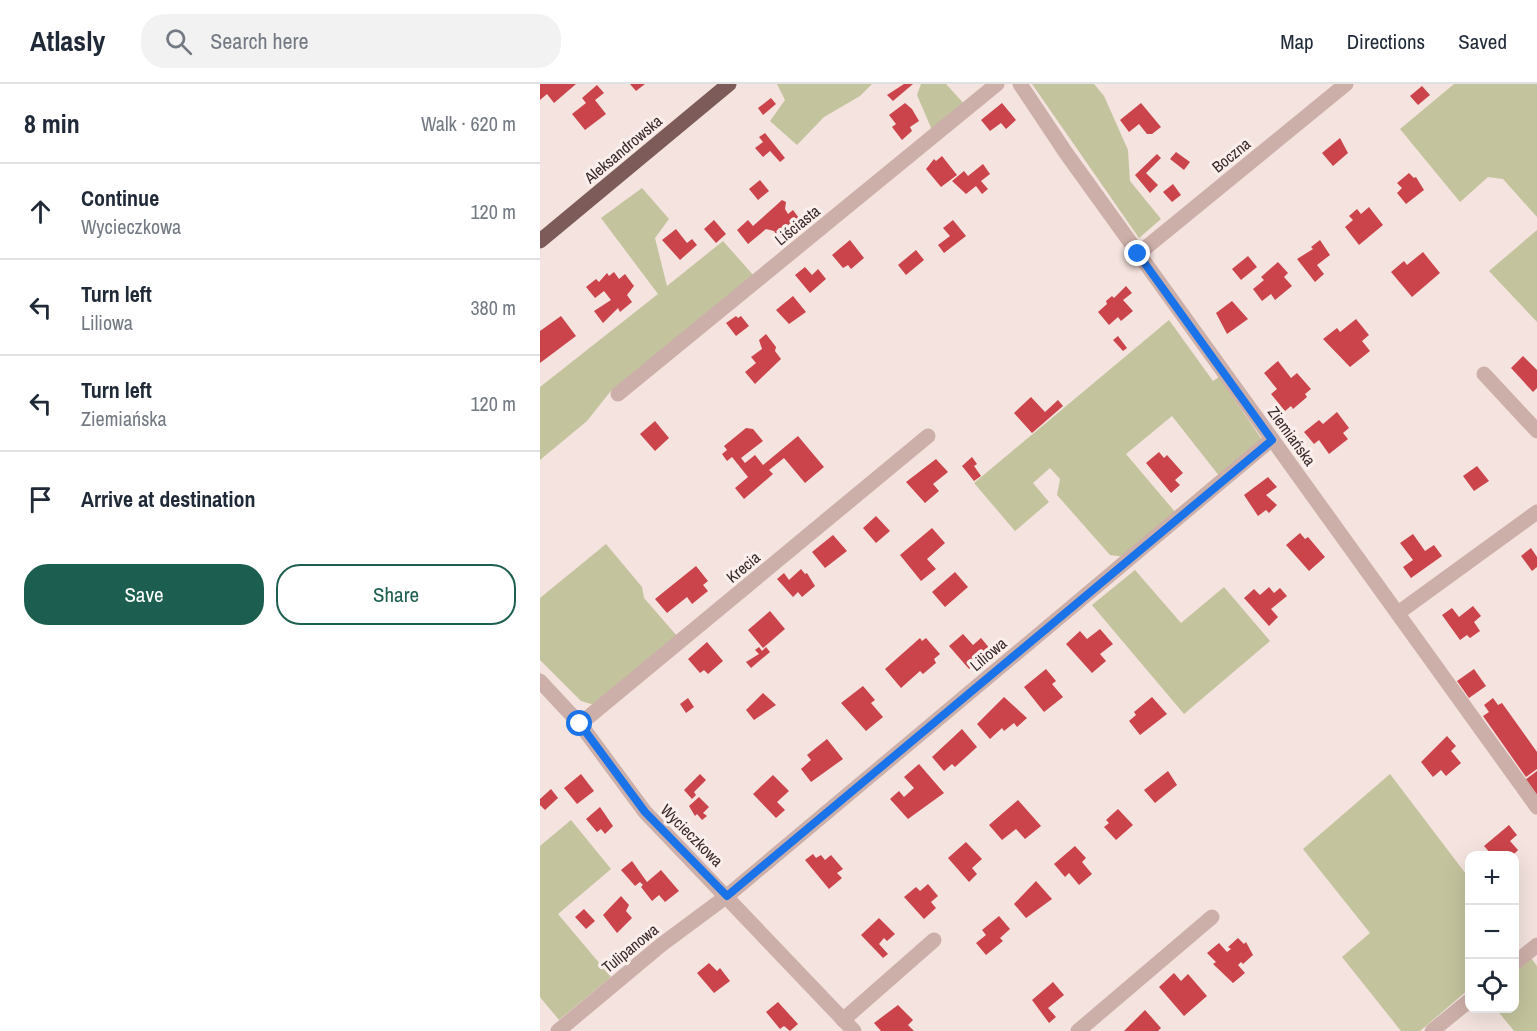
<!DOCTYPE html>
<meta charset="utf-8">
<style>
:root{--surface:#fff;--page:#f2f2f3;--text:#1f2937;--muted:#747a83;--line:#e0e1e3;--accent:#1c5e4f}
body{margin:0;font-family:"Archivo Narrow",sans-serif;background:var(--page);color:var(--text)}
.controls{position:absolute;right:18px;bottom:18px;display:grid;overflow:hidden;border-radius:12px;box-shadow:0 6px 24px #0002}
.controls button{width:54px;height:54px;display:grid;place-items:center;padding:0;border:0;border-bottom:2px solid var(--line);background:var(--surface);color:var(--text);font:30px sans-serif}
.stop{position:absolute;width:18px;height:18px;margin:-14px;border:4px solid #1a73e8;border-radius:50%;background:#fff}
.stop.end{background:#1a73e8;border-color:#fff;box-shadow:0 2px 6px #0008}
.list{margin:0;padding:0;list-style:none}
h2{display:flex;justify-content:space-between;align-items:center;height:78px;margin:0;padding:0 24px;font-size:26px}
h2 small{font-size:20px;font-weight:400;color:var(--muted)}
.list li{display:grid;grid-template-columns:39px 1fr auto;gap:18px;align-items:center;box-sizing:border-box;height:96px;padding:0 24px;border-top:2px solid var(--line)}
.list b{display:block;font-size:22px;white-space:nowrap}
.list p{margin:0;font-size:20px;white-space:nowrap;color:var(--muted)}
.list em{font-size:20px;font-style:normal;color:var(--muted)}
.actions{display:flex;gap:12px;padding:18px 24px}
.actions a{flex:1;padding:14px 0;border:2px solid var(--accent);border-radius:24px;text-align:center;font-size:21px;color:var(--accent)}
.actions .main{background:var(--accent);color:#fff}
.icon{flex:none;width:33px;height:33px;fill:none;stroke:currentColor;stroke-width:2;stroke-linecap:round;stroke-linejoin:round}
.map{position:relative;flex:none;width:997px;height:947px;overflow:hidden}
header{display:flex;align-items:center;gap:36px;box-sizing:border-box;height:84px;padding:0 30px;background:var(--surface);border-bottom:2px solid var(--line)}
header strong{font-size:28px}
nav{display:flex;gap:33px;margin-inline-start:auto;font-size:21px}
.search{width:420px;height:54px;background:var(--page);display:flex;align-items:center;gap:15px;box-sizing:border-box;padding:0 21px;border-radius:24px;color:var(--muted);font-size:22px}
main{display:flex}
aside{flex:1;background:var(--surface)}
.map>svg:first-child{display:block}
.green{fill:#c3c49d}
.building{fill:#cc444b}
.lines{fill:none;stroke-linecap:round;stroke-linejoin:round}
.minor{stroke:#cdafa9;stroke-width:15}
.major{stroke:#7d5b59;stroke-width:15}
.route{stroke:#1a73e8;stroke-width:8}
.labels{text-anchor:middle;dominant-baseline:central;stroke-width:6;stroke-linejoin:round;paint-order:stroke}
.street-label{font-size:16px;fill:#3a2929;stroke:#fbefeb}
</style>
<header>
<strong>Atlasly</strong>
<div class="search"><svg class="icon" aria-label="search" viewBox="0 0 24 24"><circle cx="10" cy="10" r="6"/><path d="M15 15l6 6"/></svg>Search here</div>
<nav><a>Map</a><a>Directions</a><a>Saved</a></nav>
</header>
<main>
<aside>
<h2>8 min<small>Walk · 620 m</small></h2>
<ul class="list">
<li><svg class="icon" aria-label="ahead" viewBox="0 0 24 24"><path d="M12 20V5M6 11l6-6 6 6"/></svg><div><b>Continue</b><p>Wycieczkowa</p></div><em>120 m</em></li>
<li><svg class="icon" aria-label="left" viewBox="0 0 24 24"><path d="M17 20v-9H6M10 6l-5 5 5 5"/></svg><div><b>Turn left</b><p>Liliowa</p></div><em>380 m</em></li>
<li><svg class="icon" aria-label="left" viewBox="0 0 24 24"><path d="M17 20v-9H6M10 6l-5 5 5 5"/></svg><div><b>Turn left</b><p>Ziemiańska</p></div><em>120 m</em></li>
<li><svg class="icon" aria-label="arrive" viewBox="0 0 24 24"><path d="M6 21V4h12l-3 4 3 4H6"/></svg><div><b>Arrive at destination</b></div></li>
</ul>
<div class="actions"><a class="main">Save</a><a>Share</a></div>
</aside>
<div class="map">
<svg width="997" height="947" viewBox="0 0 997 947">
<rect width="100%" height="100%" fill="#f4e3de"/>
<g class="green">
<polygon points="237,0 332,0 320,12 284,33 257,61 230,37 245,16"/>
<polygon points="381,0 406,0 425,21 392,46 377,11"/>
<polygon points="492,0 554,0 564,12 588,66 590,97 621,135 599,154"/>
<polygon points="914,0 997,0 997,133 963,95 948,93 920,118 860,45"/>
<polygon points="102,104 129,135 115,154 127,202 183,157 214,192 70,308 47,337 0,376 0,303 118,210 61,134"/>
<polygon points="997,146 997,238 949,187"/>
<polygon points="629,236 673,297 679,293 723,357 680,393 632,332 586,370 636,429 585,473 570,471 517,411 520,395 510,384 493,399 509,418 475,447 434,399"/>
<polygon points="66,460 102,503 104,514 137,552 54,621 41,617 0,576 0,514"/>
<polygon points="595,486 641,539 684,503 730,557 644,630 552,521"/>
<polygon points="850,690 929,794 929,905 880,947 861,947 802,873 830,849 763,765"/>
<polygon points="31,736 71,785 18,830 71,893 19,936 0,913 0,762"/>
<polygon points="991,874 997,882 997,947 974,947 956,925 975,924 975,887"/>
</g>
<g class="building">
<polygon points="0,0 36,0 14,19 7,10 0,16"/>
<polygon points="90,0 105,0 96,7"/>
<polygon points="364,0 373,0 353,17 347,11"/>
<polygon points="57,1 64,9 55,16 66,30 45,46 32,30 46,19 42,14"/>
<polygon points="882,2 890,11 878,21 870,12"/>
<polygon points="231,14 236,20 223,31 218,24"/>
<polygon points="365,19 372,25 379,37 370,43 372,47 362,56 352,43 356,40 349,31"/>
<polygon points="462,19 476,36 466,45 461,39 450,47 441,36"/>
<polygon points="601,19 621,43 612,50 607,50 599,40 589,48 580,36"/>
<polygon points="225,49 245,74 240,78 230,67 223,73 215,64 223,58 219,53"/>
<polygon points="800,54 808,69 793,82 782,69"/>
<polygon points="636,68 650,78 644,86 630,75"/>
<polygon points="617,70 621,74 606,89 618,101 610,109 595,91"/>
<polygon points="402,72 417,91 401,103 386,85 394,75 396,77"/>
<polygon points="443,80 450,90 441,97 448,105 442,110 436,102 426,110 412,97 424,87 428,92"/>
<polygon points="869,89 874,94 876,93 884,106 866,120 857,109 862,104 857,99"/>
<polygon points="220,96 229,107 218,116 209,105"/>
<polygon points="633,100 641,111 632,118 623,108"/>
<polygon points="242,116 246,118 245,125 248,130 253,126 262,138 240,156 234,147 226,145 208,160 197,146 208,136 213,142"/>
<polygon points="829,123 843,141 819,161 805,143 813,136 809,132 817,125 821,130"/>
<polygon points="174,136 186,150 176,159 164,145"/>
<polygon points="413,136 426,152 404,169 398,161 410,152 403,144"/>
<polygon points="136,145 147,159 152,155 157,161 140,176 122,156"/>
<polygon points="310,156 324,174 311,185 308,181 303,184 292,171"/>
<polygon points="780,156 790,171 777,181 784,190 775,198 757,175 773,165 771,163"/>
<polygon points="376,166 384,176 366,191 358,181"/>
<polygon points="883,168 900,189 872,213 851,188 864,177 867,181"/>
<polygon points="708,172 717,183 701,196 692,185"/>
<polygon points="738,178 748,189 744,193 752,202 735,216 731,210 722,217 713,205 724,196 721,193"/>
<polygon points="265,183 272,191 278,185 286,195 270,209 255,191"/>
<polygon points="74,188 79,195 85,190 94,202 87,211 92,218 80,228 78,224 63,239 54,227 71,216 64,207 55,214 46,203 56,195 59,198 67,189 69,192"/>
<polygon points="586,202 592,209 583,216 593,227 581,237 578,233 569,241 558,228 567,220 566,217 572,212 574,214"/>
<polygon points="253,212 266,228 249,240 236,226"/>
<polygon points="692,217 708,235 687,250 676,229"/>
<polygon points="21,232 36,252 0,279 0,247"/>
<polygon points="196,232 198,234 201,232 209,242 196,252 186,239"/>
<polygon points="816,235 829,251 822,257 830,267 810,283 783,255 797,244 800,248"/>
<polygon points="226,250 236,263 235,267 241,275 215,300 205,288 216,279 211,273 222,265 219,256"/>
<polygon points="578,252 587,264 583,267 573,256"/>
<polygon points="983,272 997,286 997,304 993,308 971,284"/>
<polygon points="738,277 751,294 757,289 771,305 765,310 767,313 753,325 751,322 745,327 731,310 737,305 724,289"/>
<polygon points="491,313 505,328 518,316 523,322 492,349 474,329"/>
<polygon points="797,328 809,344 803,349 808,355 789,370 779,356 774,360 764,348 779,336 783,340"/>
<polygon points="115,337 129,354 115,367 100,350"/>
<polygon points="206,344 213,345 223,357 201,374 205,379 215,371 223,381 258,352 284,383 265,399 244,374 229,386 233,390 204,415 195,404 208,393 192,373 187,377 182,370 187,366 184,362"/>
<polygon points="619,368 624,374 627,371 643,389 635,396 640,401 631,409 606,379"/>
<polygon points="432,373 437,380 434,382 441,392 434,397 422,382"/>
<polygon points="396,375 408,388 393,400 399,407 385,419 366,398"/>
<polygon points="937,382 949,397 934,407 923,392"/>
<polygon points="728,393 737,403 726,411 737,421 729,429 726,426 718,432 704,411"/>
<polygon points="336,432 350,447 336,459 323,444"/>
<polygon points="392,444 405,459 387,475 396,485 381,497 360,471"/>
<polygon points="760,449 765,455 768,453 785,473 769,487 746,461"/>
<polygon points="873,450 885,467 894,461 902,472 871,494 863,483 873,476 860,459"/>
<polygon points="293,451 307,467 285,484 272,468"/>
<polygon points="991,464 997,473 997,483 992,487 981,472"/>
<polygon points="156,482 168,497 163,501 168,507 152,520 147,513 127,529 115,515"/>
<polygon points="261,485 265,490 267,489 275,502 262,513 258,508 253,513 237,495 244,489 249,496"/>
<polygon points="415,488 428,503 405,523 392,508"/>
<polygon points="729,503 734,509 740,504 747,512 731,525 738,533 729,542 704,514 714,505 720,511"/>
<polygon points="933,522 941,532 934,538 940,547 930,554 927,551 920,556 902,531 912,524 919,533"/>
<polygon points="230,527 245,545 223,564 208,546"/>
<polygon points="560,545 573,560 560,570 566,577 552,589 526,560 540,547 547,555"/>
<polygon points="423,550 433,561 441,554 451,566 429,585 409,562"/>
<polygon points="380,554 382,557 386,554 400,570 394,575 396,579 383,590 380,587 361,604 345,585"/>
<polygon points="167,558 183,577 168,590 164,586 160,589 148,575"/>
<polygon points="219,563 222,567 226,563 230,568 211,584 206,578 219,570 215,566"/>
<polygon points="506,585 516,597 512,600 523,613 504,628 484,603"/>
<polygon points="934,585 946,602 929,614 917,597"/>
<polygon points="323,602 335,616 331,619 343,633 326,647 301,619"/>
<polygon points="223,609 236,621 214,636 206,626"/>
<polygon points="464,613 487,634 477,643 474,639 464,647 462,644 450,655 437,640"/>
<polygon points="612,613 627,630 600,651 589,637 596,631 594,628"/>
<polygon points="148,614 154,623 146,629 140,620"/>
<polygon points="953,614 958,621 962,619 997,668 997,685 986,693 943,632 949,628 944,621"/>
<polygon points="422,645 437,663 415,683 412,680 404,687 392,673"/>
<polygon points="907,652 916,662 911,667 921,679 906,692 901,686 893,693 881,678"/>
<polygon points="287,655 303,675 271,698 261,685 271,676 267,671"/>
<polygon points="379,680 404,709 368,735 350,715 359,707 364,713 374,704 364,693"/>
<polygon points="628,687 637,701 615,719 604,706"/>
<polygon points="997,687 997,712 985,696"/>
<polygon points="41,690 54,707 37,720 24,704"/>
<polygon points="160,690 166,696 154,708 156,711 152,715 144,706"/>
<polygon points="233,691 249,707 237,718 245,726 236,734 213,710"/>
<polygon points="11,705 18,714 5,726 0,721 0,715"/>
<polygon points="159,713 169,723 163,729 167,732 162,736 157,730 155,732 149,722"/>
<polygon points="478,716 501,742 485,755 476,745 462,756 449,741"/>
<polygon points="60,723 73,742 65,750 61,745 57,748 46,735"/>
<polygon points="578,725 593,741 576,756 564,743 569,739 566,736"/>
<polygon points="969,741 977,751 970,757 978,766 972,772 953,772 944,762"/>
<polygon points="426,758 442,775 432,784 437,790 429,798 408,774"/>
<polygon points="535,762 546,774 542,778 552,790 539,801 529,789 525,793 514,780"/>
<polygon points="273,770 276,774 281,771 285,776 291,771 303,785 297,789 302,794 289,805 265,776"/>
<polygon points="92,777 107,798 121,786 139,807 125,818 119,811 112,817 101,803 103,801 100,798 95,802 81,786"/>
<polygon points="496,797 512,815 486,834 474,820"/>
<polygon points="388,800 398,812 391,818 396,824 384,835 364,813 376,803 380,807"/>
<polygon points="81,812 89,821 86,827 92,834 77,849 63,831"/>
<polygon points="44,825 55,837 46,845 35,833"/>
<polygon points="459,832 470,845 460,854 463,857 446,871 436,859 446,851 442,846"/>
<polygon points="339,834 355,850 347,857 344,854 339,860 348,870 343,874 321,851"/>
<polygon points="698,854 704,860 706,858 713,871 703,880 701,878 698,881 705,889 693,899 673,880 676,878 667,869 679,859 687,868 691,865 688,863"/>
<polygon points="169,879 177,887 180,884 190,897 174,909 157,889"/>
<polygon points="634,889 641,897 648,890 667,912 644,932 619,903"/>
<polygon points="513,898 524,911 508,924 516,933 509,939 492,916"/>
<polygon points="238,918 258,940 250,947 244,942 240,945 226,928"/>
<polygon points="358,921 373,936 368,941 374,947 341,947 334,939"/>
<polygon points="605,926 621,944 618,947 584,947"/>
</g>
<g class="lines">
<g class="minor">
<polyline points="480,0 526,69 997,723"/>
<polyline points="598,170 806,0"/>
<polyline points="944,290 997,347"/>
<polyline points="78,310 457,0"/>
<polyline points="858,529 997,428"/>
<polyline points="0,597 40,640 105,728 314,947"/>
<polyline points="40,640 388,352"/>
<polyline points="975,879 997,861"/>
<polyline points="303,936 394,856"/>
<polyline points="18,947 121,861 187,812 732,355"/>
<polyline points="538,947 672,833"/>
<polyline points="892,947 930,916"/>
</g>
<polyline class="major" points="0,157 189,0"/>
</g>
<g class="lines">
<polyline class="route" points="40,640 105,728 187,812 732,356 598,170"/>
</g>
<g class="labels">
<g class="street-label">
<text transform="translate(83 65) rotate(-40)">Aleksandrowska</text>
<text transform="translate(691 71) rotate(-39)">Boczna</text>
<text transform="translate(257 141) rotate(-39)">Liściasta</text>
<text transform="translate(752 352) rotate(54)">Ziemiańska</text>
<text transform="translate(203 483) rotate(-40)">Krecia</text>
<text transform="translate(448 570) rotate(-40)">Liliowa</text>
<text transform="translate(152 751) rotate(45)">Wycieczkowa</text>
<text transform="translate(90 864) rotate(-39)">Tulipanowa</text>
</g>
</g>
</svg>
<div class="controls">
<button>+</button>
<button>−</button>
<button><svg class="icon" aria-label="locate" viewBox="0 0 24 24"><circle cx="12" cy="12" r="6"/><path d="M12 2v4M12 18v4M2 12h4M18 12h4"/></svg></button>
</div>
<div class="stop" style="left:40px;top:640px"></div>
<div class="stop end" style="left:598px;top:170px"></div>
</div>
</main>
